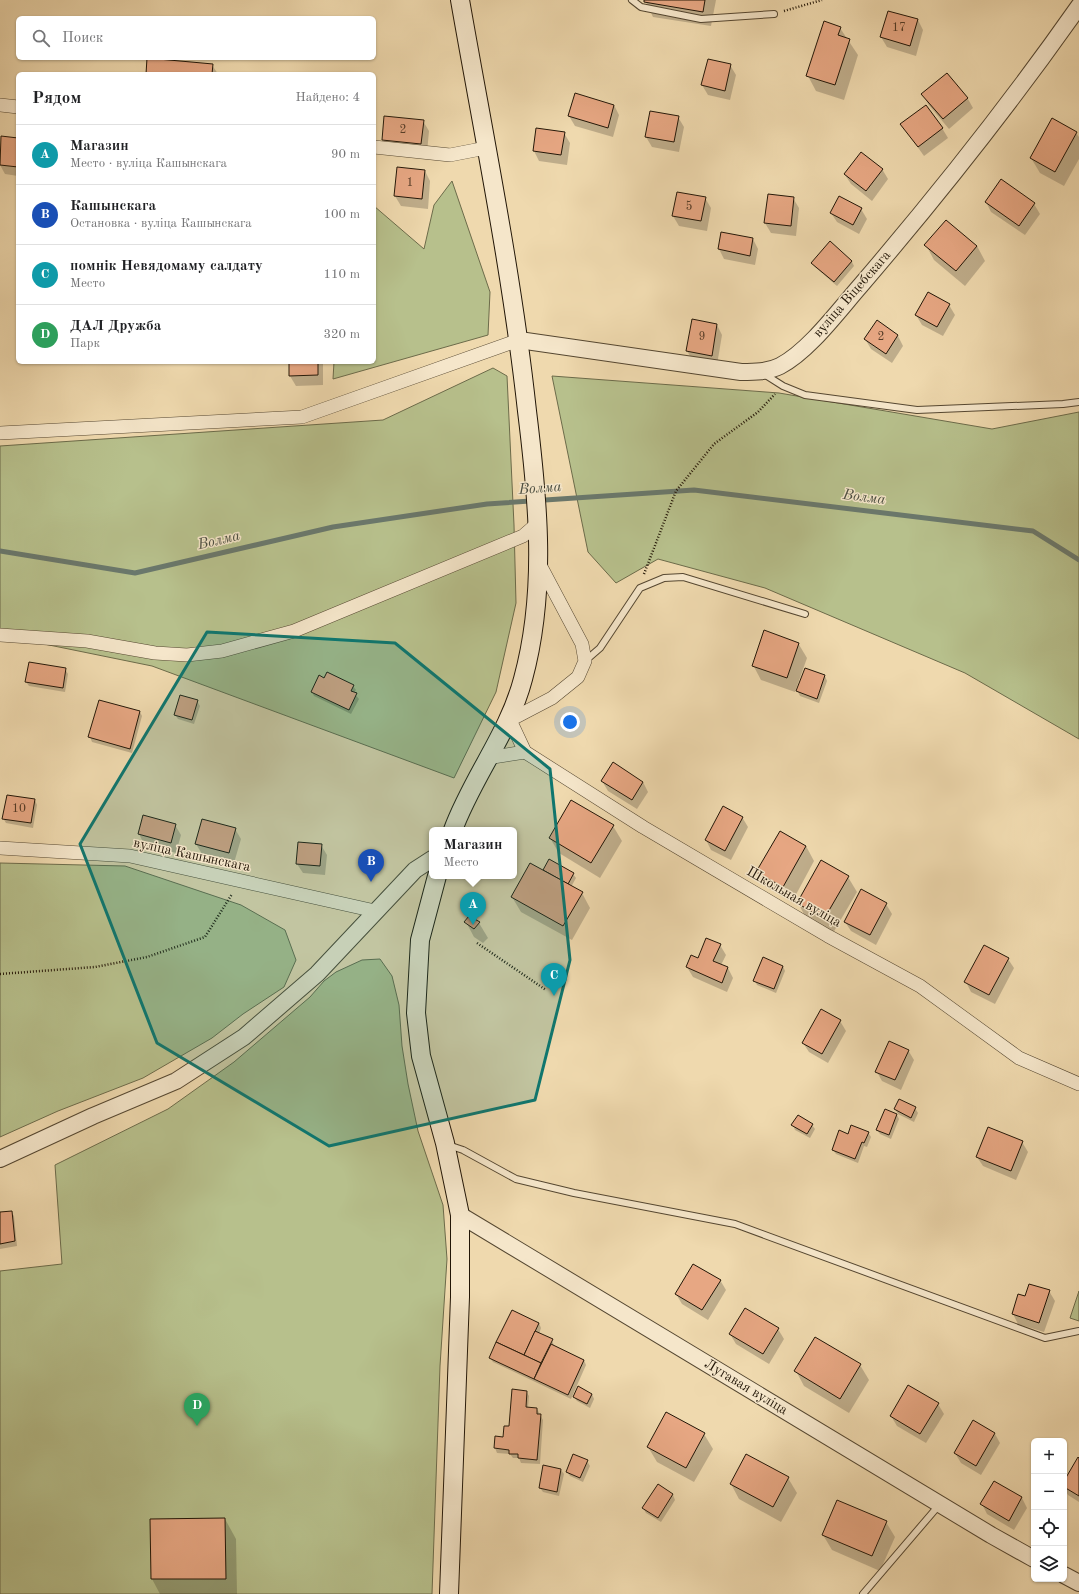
<!DOCTYPE html>
<html lang="ru">
<meta charset="utf-8">
<style>
:root{--surface:#fff;--page:#f2f2f2;--text:#202124;--muted:#757577;--line:#e0e0e0;--accent:#8f2418}
body{margin:0;font-family:"Old Standard TT",serif;background:var(--page);color:var(--text)}
.controls{position:absolute;right:12px;bottom:12px;display:grid;overflow:hidden;border-radius:6px;box-shadow:0 1px 3px #0004}
.controls button{width:36px;height:36px;display:grid;place-items:center;padding:0;border:0;border-bottom:1px solid var(--line);background:var(--surface);color:var(--text);font:20px sans-serif}
.you{position:absolute;left:570px;top:722px;width:14px;height:14px;margin:-10px;border:3px solid #fff;border-radius:50%;background:#1a73e8;box-shadow:0 0 0 6px #1a73e833}
.badge{display:grid;place-items:center;width:26px;height:26px;border-radius:50%;background:var(--accent);color:#fff;font-size:13px;font-weight:700}
.pin{position:absolute;translate:-50% -33px;filter:drop-shadow(0 1px 2px #0008)}
.pin::after{content:'';position:absolute;top:21px;width:14px;height:12px;background:inherit;clip-path:polygon(0 0,100% 0,50% 100%)}
.popup{position:absolute;left:429px;top:827px;width:88px;height:52px;box-sizing:border-box;display:grid;place-content:center;border-radius:6px;background:var(--surface);filter:drop-shadow(0 1px 3px #0005);font-size:13px;white-space:nowrap;color:var(--muted)}
.popup b{font-size:15px;color:var(--text)}
.popup::after{content:'';position:absolute;left:50%;top:100%;margin-left:-8px;border:8px solid transparent;border-top-color:var(--surface)}
.list{margin:0;padding:0;list-style:none}
h2{display:flex;justify-content:space-between;align-items:center;height:52px;margin:0;padding:0 16px;font-size:17px}
h2 small{font-size:13px;font-weight:400;color:var(--muted)}
.list li{display:grid;grid-template-columns:26px 1fr auto;gap:12px;align-items:center;box-sizing:border-box;height:60px;padding:0 16px;border-top:1px solid var(--line)}
.list b{display:block;font-size:15px;white-space:nowrap}
.list p{margin:0;font-size:13px;white-space:nowrap;color:var(--muted)}
.list em{font-size:13px;font-style:normal;color:var(--muted)}
.icon{flex:none;width:22px;height:22px;fill:none;stroke:currentColor;stroke-width:2;stroke-linecap:round;stroke-linejoin:round}
.map{position:relative;flex:none;width:1079px;height:1594px;overflow:hidden}
.search{position:absolute;background:var(--surface);box-shadow:0 1px 3px #0004;left:16px;top:16px;width:360px;height:44px;display:flex;align-items:center;gap:10px;box-sizing:border-box;padding:0 14px;border-radius:6px;color:var(--muted);font-size:15px}
.panel{position:absolute;background:var(--surface);box-shadow:0 1px 3px #0004;left:16px;top:72px;width:360px;height:292px;border-radius:6px}
.map>svg:first-child{display:block}
.green{fill:#b7c08c;stroke:#6c6b4a}
.shadow{fill:#0003}
.lines{fill:none;stroke-linecap:round;stroke-linejoin:round}
.stream{stroke:#6a786c;stroke-width:5}
.building{fill:#e7a783;stroke:#221607}
.service-casing{stroke:#554731;stroke-width:8}
.minor-casing{stroke:#554731;stroke-width:14}
.tertiary-casing{stroke:#554731;stroke-width:18}
.secondary-casing{stroke:#221607;stroke-width:20}
.path{stroke:#221607;stroke-width:2.5;stroke-dasharray:1 2;stroke-linecap:butt}
.service{stroke:#f5e6ca;stroke-width:6}
.minor{stroke:#f5e6ca;stroke-width:13}
.tertiary{stroke:#f5e6ca;stroke-width:16}
.secondary{stroke:#f5e6ca;stroke-width:18}
.marked{fill:#0f766e;fill-opacity:0.2;stroke:#0f766e;stroke-width:3;stroke-linejoin:round}
.labels{text-anchor:middle;dominant-baseline:central;stroke-width:3;stroke-linejoin:round;paint-order:stroke}
.number-label{font-size:12px;fill:#533a26}
.street-label{font-size:14px;fill:#221607;stroke:#f5e6ca}
.water-label{font-size:15px;font-style:italic;fill:#4c4f42;stroke:#f5e6ca}
</style>
<div class="map">
<svg width="1079" height="1594" viewBox="0 0 1079 1594">
<rect width="100%" height="100%" fill="#efd9ae"/>
<filter id="stains"><feTurbulence type="fractalNoise" baseFrequency=".005" numOctaves="4"/><feColorMatrix values="0 0 0 0 .2 0 0 0 0 .09 0 0 0 0 .02 0 0 0 .5 -.17"/></filter>
<radialGradient id="worn" r=".72"><stop offset=".6" stop-color="#630" stop-opacity="0"/><stop offset="1" stop-color="#630" stop-opacity=".3"/></radialGradient>
<g class="green">
<polygon points="452,181 490,292 488,335 333,379 334,362 374,362 374,206 424,249 434,205"/>
<polygon points="493,368 507,376 514,525 516,603 496,692 454,778 152,666 0,635 0,446 383,420"/>
<polygon points="552,376 779,393 992,429 1079,412 1079,739 965,673 765,588 658,559 616,583 588,552"/>
<polygon points="0,863 125,866 241,905 285,930 296,960 284,987 243,1014 212,1038 143,1078 58,1111 0,1137"/>
<polygon points="380,959 392,976 399,1005 402,1046 408,1084 418,1131 443,1205 447,1259 440,1366 432,1594 0,1594 0,1271 62,1264 55,1165 168,1109 234,1062 310,997 324,981 336,972 362,960"/>
<polygon points="1079,1291 1079,1321 1070,1318"/>
</g>
<g class="shadow">
<polygon points="645,0 716,0 711,26 653,17"/>
<polygon points="918,20 923,30 916,56 887,47 881,37"/>
<polygon points="840,28 858,55 844,100 816,91 808,76"/>
<polygon points="148,58 212,65 218,74 147,74"/>
<polygon points="730,65 736,75 730,100 708,95 702,85"/>
<polygon points="947,74 968,99 973,108 949,129 928,104 923,94"/>
<polygon points="614,105 619,115 613,137 575,126 569,116"/>
<polygon points="651,112 678,117 684,127 679,152 652,147 646,137"/>
<polygon points="423,121 429,131 427,153 388,149 383,139"/>
<polygon points="902,125 942,128 948,138 924,156"/>
<polygon points="537,129 564,133 570,143 567,165 539,161 534,151"/>
<polygon points="1076,133 1079,137 1079,159 1064,186 1040,173 1031,158"/>
<polygon points="2,137 18,139 18,176 5,174 0,165"/>
<polygon points="398,168 425,171 430,181 428,209 401,206 395,196"/>
<polygon points="882,169 888,179 872,201 851,184 845,175"/>
<polygon points="705,198 711,208 707,231 679,226 673,216"/>
<polygon points="793,198 799,208 796,236 771,233 765,223"/>
<polygon points="986,202 1034,204 1040,214 1025,235 991,212"/>
<polygon points="861,209 867,219 859,234 837,222 831,213"/>
<polygon points="946,221 977,246 985,261 965,286 934,260 926,245"/>
<polygon points="753,239 758,249 755,265 724,259 719,249"/>
<polygon points="830,243 852,262 854,266 837,286 815,267 812,263"/>
<polygon points="949,305 955,315 943,336 922,325 916,315"/>
<polygon points="877,322 898,336 903,346 892,363 871,349 865,339"/>
<polygon points="717,325 722,335 717,365 693,361 687,351"/>
<polygon points="290,362 323,362 323,385 296,386 290,376"/>
<polygon points="798,643 807,658 795,692 761,680 753,665"/>
<polygon points="65,669 68,674 65,692 29,686 26,682"/>
<polygon points="806,669 825,676 827,681 819,703 800,696 797,690"/>
<polygon points="325,679 353,686 356,690 354,693 359,699 351,714 314,696 312,692"/>
<polygon points="197,701 200,706 194,724 178,719 175,715"/>
<polygon points="140,712 142,716 132,753 92,742 90,737"/>
<polygon points="602,781 643,782 648,792 637,809 608,791"/>
<polygon points="35,800 37,805 33,828 6,823 3,818"/>
<polygon points="742,817 748,827 731,860 711,850 706,840"/>
<polygon points="175,825 181,835 176,853 144,844 139,834"/>
<polygon points="613,826 622,841 600,878 559,853 550,838"/>
<polygon points="235,829 241,839 234,863 202,854 196,844"/>
<polygon points="321,845 327,855 325,875 303,873 297,864"/>
<polygon points="806,846 814,861 792,902 766,887 757,872"/>
<polygon points="544,870 573,874 576,878 571,887 582,893 590,908 572,940 521,912 512,897 546,873"/>
<polygon points="848,877 857,892 833,933 806,918 798,903"/>
<polygon points="886,904 892,914 876,945 851,931 845,922"/>
<polygon points="466,922 479,923 488,938 483,943 474,937"/>
<polygon points="720,945 726,955 721,965 728,968 733,978 727,992 693,977 687,967"/>
<polygon points="1008,959 1014,968 995,1004 971,992 966,982"/>
<polygon points="783,966 785,971 776,993 757,985 755,981"/>
<polygon points="840,1021 846,1031 828,1063 809,1052 803,1043"/>
<polygon points="908,1050 914,1060 901,1090 882,1081 877,1072"/>
<polygon points="915,1108 918,1113 914,1122 898,1114 895,1109"/>
<polygon points="897,1115 899,1119 891,1139 880,1134 877,1130"/>
<polygon points="793,1125 812,1125 815,1129 810,1138 795,1130"/>
<polygon points="868,1132 871,1137 867,1147 864,1146 858,1163 836,1154 833,1150 848,1135"/>
<polygon points="1022,1142 1028,1152 1016,1180 983,1166 977,1157"/>
<polygon points="11,1212 14,1216 17,1246 0,1249 0,1213"/>
<polygon points="720,1280 726,1290 708,1320 682,1304 676,1294"/>
<polygon points="1049,1291 1055,1301 1044,1332 1018,1324 1013,1314 1026,1298"/>
<polygon points="512,1311 539,1323 541,1328 539,1334 552,1340 554,1346 584,1360 586,1365 571,1399 493,1362 490,1358"/>
<polygon points="778,1329 784,1339 769,1364 736,1344 730,1334"/>
<polygon points="860,1365 869,1380 849,1413 804,1386 796,1371"/>
<polygon points="526,1391 529,1396 528,1408 537,1409 543,1420 540,1464 521,1463 519,1458 513,1458 510,1454 497,1453 495,1448 496,1437 504,1438"/>
<polygon points="592,1394 594,1399 590,1408 577,1401 574,1397"/>
<polygon points="938,1404 944,1414 926,1443 897,1426 891,1416"/>
<polygon points="704,1434 713,1449 694,1482 657,1462 648,1447"/>
<polygon points="995,1434 1000,1443 981,1475 961,1463 955,1453"/>
<polygon points="1079,1459 1079,1502 1068,1495 1064,1488 1064,1483"/>
<polygon points="587,1461 590,1466 583,1482 570,1476 567,1472"/>
<polygon points="561,1470 564,1474 559,1496 543,1492 540,1488"/>
<polygon points="788,1478 797,1493 781,1522 739,1499 731,1484"/>
<polygon points="995,1482 1022,1498 1027,1508 1014,1530 987,1514 982,1504"/>
<polygon points="658,1486 673,1495 675,1500 661,1522 646,1513 643,1508"/>
<polygon points="225,1519 236,1539 237,1594 160,1594 152,1579"/>
<polygon points="886,1522 895,1537 880,1571 832,1550 823,1535"/>
</g>
<g class="lines">
<polyline class="stream" points="0,551 135,573 333,527 487,504 694,490 1033,531 1079,560"/>
</g>
<g class="building">
<polygon points="644,0 705,0 703,12 644,2"/>
<polygon points="888,11 918,19 910,46 880,37"/>
<polygon points="824,21 841,27 838,35 850,39 835,85 806,76"/>
<polygon points="147,58 213,64 212,74 146,74"/>
<polygon points="708,59 731,64 725,91 701,85"/>
<polygon points="947,73 968,98 943,119 921,94"/>
<polygon points="575,93 614,105 608,128 568,116"/>
<polygon points="926,105 943,128 918,147 900,124"/>
<polygon points="650,111 679,116 674,142 645,137"/>
<polygon points="384,116 424,120 421,144 382,140"/>
<polygon points="1052,118 1077,132 1055,172 1030,158"/>
<polygon points="536,128 565,132 561,155 533,151"/>
<polygon points="1,136 18,138 18,167 0,165"/>
<polygon points="861,152 883,169 866,191 844,174"/>
<polygon points="397,167 425,170 422,199 394,196"/>
<polygon points="1001,179 1035,203 1019,226 985,202"/>
<polygon points="677,192 706,197 701,221 672,216"/>
<polygon points="768,194 794,197 791,226 764,223"/>
<polygon points="839,196 862,208 853,225 830,213"/>
<polygon points="946,220 977,246 956,271 924,245"/>
<polygon points="721,232 753,238 750,256 718,249"/>
<polygon points="830,241 852,261 834,282 811,263"/>
<polygon points="928,292 950,304 937,327 915,315"/>
<polygon points="692,319 717,324 712,356 686,351"/>
<polygon points="877,320 898,335 886,354 864,339"/>
<polygon points="289,362 318,362 318,375 289,376"/>
<polygon points="764,630 799,643 787,678 752,666"/>
<polygon points="29,662 66,668 63,688 25,682"/>
<polygon points="805,668 825,675 817,699 796,691"/>
<polygon points="327,672 354,685 351,691 357,693 349,710 311,692 319,675 324,678"/>
<polygon points="180,695 198,700 192,720 174,715"/>
<polygon points="99,700 140,711 130,749 88,737"/>
<polygon points="613,762 643,782 632,800 601,781"/>
<polygon points="7,795 35,799 31,823 2,819"/>
<polygon points="571,800 614,825 591,863 549,838"/>
<polygon points="723,806 743,817 725,851 705,840"/>
<polygon points="143,815 176,824 171,843 138,834"/>
<polygon points="202,819 236,828 229,853 195,844"/>
<polygon points="780,831 806,846 783,887 756,872"/>
<polygon points="298,842 322,844 320,866 296,864"/>
<polygon points="549,859 574,873 568,884 543,870"/>
<polygon points="821,860 849,876 824,919 797,903"/>
<polygon points="530,863 583,892 563,926 511,897"/>
<polygon points="861,889 887,903 870,935 844,922"/>
<polygon points="469,916 480,922 474,929 464,922"/>
<polygon points="706,938 721,944 713,961 728,967 722,983 686,967 691,955 698,958"/>
<polygon points="984,945 1009,958 989,995 964,982"/>
<polygon points="763,957 783,966 774,989 753,981"/>
<polygon points="821,1009 841,1020 822,1054 802,1043"/>
<polygon points="889,1041 909,1050 895,1080 875,1072"/>
<polygon points="899,1099 916,1107 911,1118 894,1109"/>
<polygon points="885,1109 897,1114 889,1135 876,1130"/>
<polygon points="798,1115 813,1124 807,1134 791,1125"/>
<polygon points="851,1125 869,1132 864,1143 862,1142 855,1159 832,1150 839,1130 848,1134"/>
<polygon points="988,1127 1023,1141 1011,1171 976,1157"/>
<polygon points="12,1211 15,1241 0,1244 0,1212"/>
<polygon points="693,1264 721,1280 702,1310 675,1294"/>
<polygon points="1029,1284 1050,1290 1039,1323 1012,1314 1018,1294 1025,1296"/>
<polygon points="745,1308 779,1328 763,1354 729,1334"/>
<polygon points="512,1310 539,1323 524,1355 496,1342"/>
<polygon points="535,1331 553,1339 541,1363 524,1355"/>
<polygon points="815,1337 861,1364 840,1399 794,1371"/>
<polygon points="496,1342 541,1363 534,1379 489,1358"/>
<polygon points="551,1344 584,1360 568,1395 534,1379"/>
<polygon points="908,1385 939,1403 920,1434 890,1416"/>
<polygon points="578,1386 592,1394 587,1404 573,1397"/>
<polygon points="512,1389 527,1391 526,1407 537,1408 537,1414 541,1414 537,1460 518,1458 518,1454 509,1454 509,1450 494,1448 495,1436 503,1437 504,1426 509,1426"/>
<polygon points="666,1412 705,1433 686,1468 647,1447"/>
<polygon points="973,1420 995,1433 976,1466 954,1453"/>
<polygon points="573,1454 588,1460 580,1478 566,1472"/>
<polygon points="746,1454 789,1477 773,1507 730,1484"/>
<polygon points="1078,1457 1079,1458 1079,1496 1064,1487 1064,1481"/>
<polygon points="543,1465 561,1469 557,1492 539,1488"/>
<polygon points="994,1481 1022,1497 1009,1521 980,1504"/>
<polygon points="658,1484 673,1494 658,1518 642,1508"/>
<polygon points="837,1500 887,1521 872,1556 822,1535"/>
<polygon points="225,1518 226,1579 151,1579 150,1519"/>
</g>
<g class="lines">
<defs>
<g id="service">
<polyline points="632,0 641,7 701,19 774,14"/>
<polyline points="764,374 783,386 805,395 917,410 1063,404 1079,402"/>
<polyline points="585,661 600,648 640,588 664,578 683,577 805,614"/>
<polyline points="448,1145 463,1150 516,1179 574,1193 735,1224 1045,1338 1079,1331"/>
<polyline points="863,1594 940,1504"/>
</g>
<g id="minor">
<polyline points="0,105 18,107"/>
<polyline points="374,147 450,155 486,148"/>
<polyline points="0,433 302,417 519,340"/>
<polyline points="539,563 582,644 585,661 578,677 552,698 510,720 525,752 643,827 828,936 920,986 1019,1058 1079,1084"/>
<polyline points="0,635 87,641 155,653 187,655 222,651 294,631 523,536 538,523"/>
<polyline points="487,758 525,752"/>
<polyline points="0,848 130,856 375,911"/>
</g>
<g id="tertiary">
<path d="M 519,340 L 741,372 C 754,372 768,372 780,366 C 809,351 839,310 861,285 C 938,195 1011,103 1079,6"/>
<polyline points="0,1159 93,1116 176,1081 244,1037 317,974 415,870 432,859"/>
<polyline points="460,1215 991,1535 1034,1559"/>
<polyline points="1064,1575 1079,1583"/>
</g>
<g id="secondary">
<path d="M 453,830 C 472,778 509,733 523,679 C 547,591 538,500 527,411 C 512,273 484,137 460,0"/>
<polyline points="437,876 420,940 416,1013 421,1056 445,1143 460,1215 460,1297 449,1594"/>
</g>
</defs>
<use href="#service" class="service-casing"/>
<use href="#minor" class="minor-casing"/>
<use href="#tertiary" class="tertiary-casing"/>
<use href="#secondary" class="secondary-casing"/>
<g class="path">
<polyline points="784,11 822,0"/>
<polyline points="644,574 676,491 714,444 758,412 775,394"/>
<polyline points="477,943 546,990"/>
<polyline points="0,974 95,967 147,957 205,937 232,894"/>
</g>
<use href="#service" class="service"/>
<use href="#minor" class="minor"/>
<use href="#tertiary" class="tertiary"/>
<use href="#secondary" class="secondary"/>
</g>
<path class="marked" d="M 207,632 L 395,643 L 550,769 L 570,960 L 535,1100 L 329,1146 L 157,1043 L 80,844 Z"/>
<g class="labels">
<g class="number-label">
<text x="899" y="28">17</text>
<text x="403" y="130">2</text>
<text x="410" y="183">1</text>
<text x="689" y="207">5</text>
<text x="702" y="337">9</text>
<text x="881" y="337">2</text>
<text x="19" y="809">10</text>
</g>
<g class="street-label">
<text transform="translate(852 294) rotate(-49)">вуліца Віцебскага</text>
<text transform="translate(192 855) rotate(12)">вуліца Кашынскага</text>
<text transform="translate(794 897) rotate(30)">Школьная вуліца</text>
<text transform="translate(746 1387) rotate(31)">Лугавая вуліца</text>
</g>
<g class="water-label">
<text transform="translate(540 489) rotate(-4)">Волма</text>
<text transform="translate(864 498) rotate(7)">Волма</text>
<text transform="translate(219 541) rotate(-13)">Волма</text>
</g>
</g>
<rect width="100%" height="100%" filter="url(#stains)"/>
<rect width="100%" height="100%" fill="url(#worn)"/>
</svg>
<div class="controls">
<button>+</button>
<button>−</button>
<button><svg class="icon" aria-label="locate" viewBox="0 0 24 24"><circle cx="12" cy="12" r="6"/><path d="M12 2v4M12 18v4M2 12h4M18 12h4"/></svg></button>
<button><svg class="icon" aria-label="layers" viewBox="0 0 24 24"><path d="M12 4l9 5-9 5-9-5zM3 14l9 5 9-5"/></svg></button>
</div>
<div class="you"></div>
<div class="pin badge" style="left:473px;top:925px;background:#0f9aa8">A</div>
<div class="popup"><b>Магазин</b>Место</div>
<div class="pin badge" style="left:371px;top:882px;background:#1a4fb4">B</div>
<div class="pin badge" style="left:554px;top:996px;background:#0f9aa8">C</div>
<div class="pin badge" style="left:197px;top:1426px;background:#2e9e5b">D</div>
<div class="search"><svg class="icon" aria-label="search" viewBox="0 0 24 24"><circle cx="10" cy="10" r="6"/><path d="M15 15l6 6"/></svg>Поиск</div>
<section class="panel">
<h2>Рядом<small>Найдено: 4</small></h2>
<ul class="list">
<li><span class="badge" style="background:#0f9aa8">A</span><div><b>Магазин</b><p>Место · вуліца Кашынскага</p></div><em>90 m</em></li>
<li><span class="badge" style="background:#1a4fb4">B</span><div><b>Кашынскага</b><p>Остановка · вуліца Кашынскага</p></div><em>100 m</em></li>
<li><span class="badge" style="background:#0f9aa8">C</span><div><b>помнік Невядомаму салдату</b><p>Место</p></div><em>110 m</em></li>
<li><span class="badge" style="background:#2e9e5b">D</span><div><b>ДАЛ Дружба</b><p>Парк</p></div><em>320 m</em></li>
</ul>
</section>
</div>
